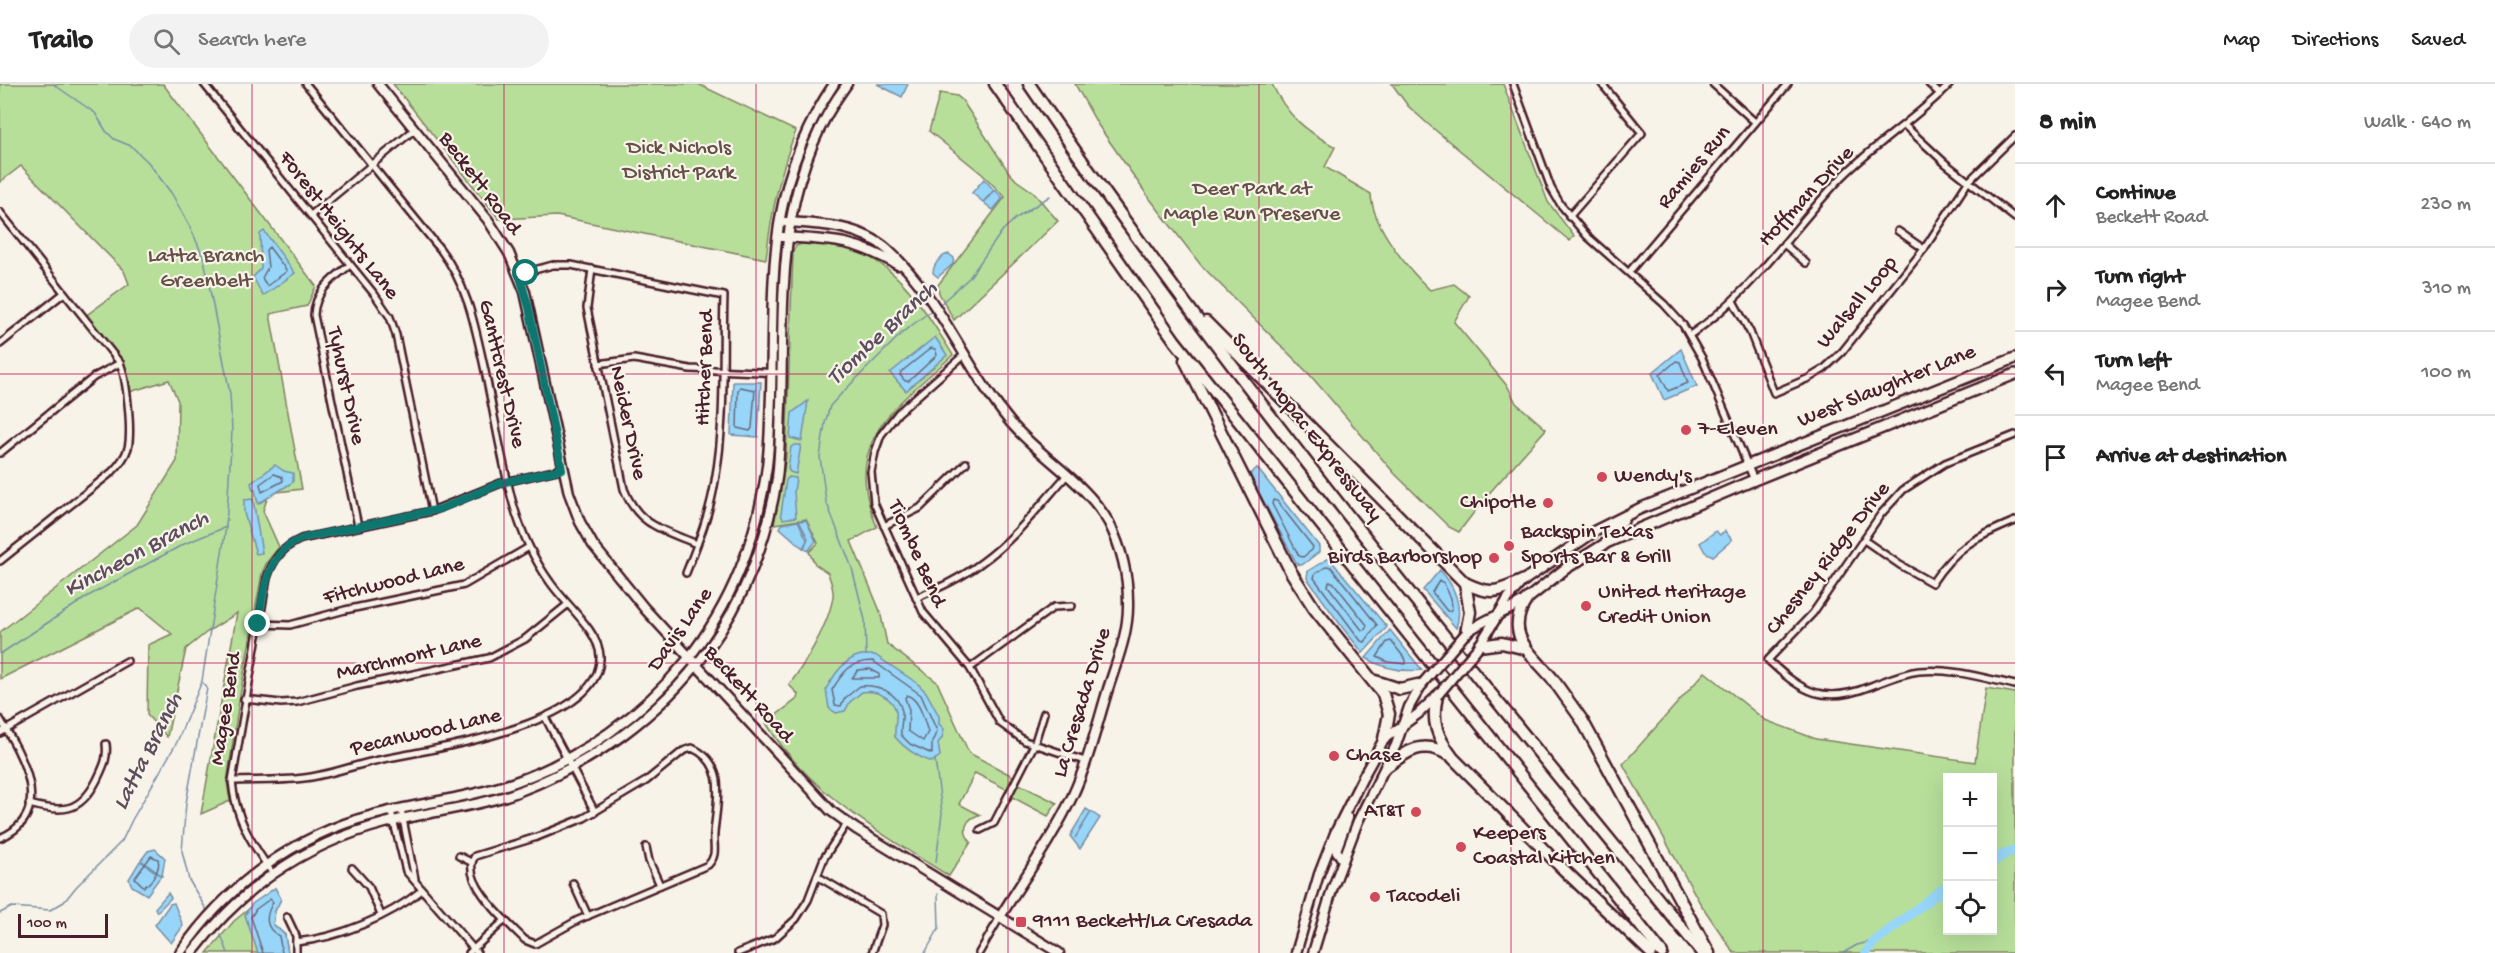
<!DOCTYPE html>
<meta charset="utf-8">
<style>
:root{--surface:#fff;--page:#f2f2f2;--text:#222;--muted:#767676;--line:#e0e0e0}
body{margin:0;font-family:"Gochi Hand",sans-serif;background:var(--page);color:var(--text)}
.controls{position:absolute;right:18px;bottom:18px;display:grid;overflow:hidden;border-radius:0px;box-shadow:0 6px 24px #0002}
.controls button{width:54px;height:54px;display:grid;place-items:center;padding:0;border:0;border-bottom:2px solid var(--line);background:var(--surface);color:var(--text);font:30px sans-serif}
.scale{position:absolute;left:18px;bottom:15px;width:90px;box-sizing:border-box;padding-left:6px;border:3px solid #4a1f2b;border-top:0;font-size:16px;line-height:21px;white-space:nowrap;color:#4a1f2b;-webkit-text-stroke:4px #f7f3e8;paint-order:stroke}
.stop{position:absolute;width:18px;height:18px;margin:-14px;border:4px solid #0f766e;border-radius:50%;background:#fff}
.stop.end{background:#0f766e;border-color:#fff;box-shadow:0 2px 6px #0008}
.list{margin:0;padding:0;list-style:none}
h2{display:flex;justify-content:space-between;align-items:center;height:78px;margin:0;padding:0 24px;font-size:26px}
h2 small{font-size:20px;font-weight:400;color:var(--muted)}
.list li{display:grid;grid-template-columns:39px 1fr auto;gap:18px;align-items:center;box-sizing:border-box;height:84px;padding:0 24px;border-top:2px solid var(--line)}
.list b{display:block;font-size:22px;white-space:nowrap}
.list p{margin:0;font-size:20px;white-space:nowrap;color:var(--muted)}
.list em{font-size:20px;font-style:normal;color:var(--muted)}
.icon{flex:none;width:33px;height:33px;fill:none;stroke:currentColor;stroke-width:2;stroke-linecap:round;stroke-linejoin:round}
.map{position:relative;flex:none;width:2015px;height:869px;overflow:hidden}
header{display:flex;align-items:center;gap:36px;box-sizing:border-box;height:84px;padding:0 30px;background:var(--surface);border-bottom:2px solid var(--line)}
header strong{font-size:28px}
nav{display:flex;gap:33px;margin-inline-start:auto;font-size:21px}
.search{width:420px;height:54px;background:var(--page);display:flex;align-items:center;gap:15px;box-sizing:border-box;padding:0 21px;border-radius:33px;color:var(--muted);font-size:22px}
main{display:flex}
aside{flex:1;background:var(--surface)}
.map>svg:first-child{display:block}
.green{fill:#b7df9a;stroke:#807f62;stroke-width:1.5;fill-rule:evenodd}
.water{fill:#97d6f8;stroke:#788da6;stroke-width:1.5}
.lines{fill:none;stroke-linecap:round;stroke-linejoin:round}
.shore{stroke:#69687d;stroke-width:1.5}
.stream{stroke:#788da6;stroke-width:1.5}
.river{stroke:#97d6f8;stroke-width:10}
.street-casing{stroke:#4a1f2b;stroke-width:10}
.secondary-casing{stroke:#4a1f2b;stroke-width:13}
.primary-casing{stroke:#4a1f2b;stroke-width:14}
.highway-casing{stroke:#4a1f2b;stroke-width:15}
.street{stroke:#f7f3e8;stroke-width:5}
.secondary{stroke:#f7f3e8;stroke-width:8}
.primary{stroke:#f7f3e8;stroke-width:9}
.highway{stroke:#f7f3e8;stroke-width:10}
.secondary-bridge-casing{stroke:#4a1f2b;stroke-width:13;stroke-linecap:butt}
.secondary-bridge{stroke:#f7f3e8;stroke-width:8}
.route{stroke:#0f766e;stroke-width:8}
.grid{fill:none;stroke:#c2185b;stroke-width:1.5;stroke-opacity:0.55}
.poi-dot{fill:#d1495b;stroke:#f7f3e8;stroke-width:2}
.labels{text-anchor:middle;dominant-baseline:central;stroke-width:4.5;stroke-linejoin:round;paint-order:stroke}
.park-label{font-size:22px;fill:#654f47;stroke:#f7f3e8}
.street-label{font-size:22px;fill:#4a1f2b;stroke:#f7f3e8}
.poi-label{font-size:22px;fill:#4a1f2b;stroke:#f7f3e8;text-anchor:start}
.water-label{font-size:24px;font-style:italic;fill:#5d4d5e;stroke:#f7f3e8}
</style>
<header>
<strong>Trailo</strong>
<div class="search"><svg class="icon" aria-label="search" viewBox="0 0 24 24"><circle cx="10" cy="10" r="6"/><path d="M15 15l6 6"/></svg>Search here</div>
<nav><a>Map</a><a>Directions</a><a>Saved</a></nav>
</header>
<main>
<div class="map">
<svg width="2015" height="869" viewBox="0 0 2015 869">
<rect width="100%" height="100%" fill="#f7f3e8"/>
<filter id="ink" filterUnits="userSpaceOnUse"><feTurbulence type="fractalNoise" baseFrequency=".0167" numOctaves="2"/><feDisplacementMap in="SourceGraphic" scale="12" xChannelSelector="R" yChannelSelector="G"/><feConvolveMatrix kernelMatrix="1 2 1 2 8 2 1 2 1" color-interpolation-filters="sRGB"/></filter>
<g filter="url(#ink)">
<g class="green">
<polygon points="0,0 163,0 316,202 307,222 270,230 302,405 269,409 263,427 279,463 267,478 262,489 239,617 227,698 230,717 201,730 237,529 207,548 186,565 167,653 147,631 148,561 172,550 140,524 0,595 0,548 137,441 177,377 178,317 169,296 126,309 122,284 84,233 129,200 124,187 21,82 0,98"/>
<path d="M 393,0 L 698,0 L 796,47 C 779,89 771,130 766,175 L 557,132 L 499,135 Z"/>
<path d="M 1075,0 L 1272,0 C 1287,32 1305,46 1335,63 L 1325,83 L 1371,110 C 1372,142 1408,185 1430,206 L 1454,200 L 1469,212 L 1454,238 L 1508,303 L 1516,319 L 1546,345 L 1485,414 L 1459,448 L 1449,443 L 1395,390 L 1310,291 L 1200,180 L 1147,111 L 1098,41 Z"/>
<polygon points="1392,0 1503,0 1548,118 1574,152 1570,157 1429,41 1408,22"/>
<polygon points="940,9 957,12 962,16 1008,87 1016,96 1033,108 1058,137 954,236 939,209 938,201 1005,113 982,90 929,47"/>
<path d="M 801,160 C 815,161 829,160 843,163 C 898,176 925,227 953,271 C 895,323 840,357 877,443 L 851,457 L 880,527 L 887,560 L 937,598 L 969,669 L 1020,696 L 1019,700 L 1057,719 L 1048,732 L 1012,713 L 1014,709 L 975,689 L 959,720 L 980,731 C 965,734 961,747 971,758 L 949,792 C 882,750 808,709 766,639 L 797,615 L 798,610 L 789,601 C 805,580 830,538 833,512 C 834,504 830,496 828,489 L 815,480 L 809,468 L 818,459 L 806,435 L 774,440 L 786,373 L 793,167 L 796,162 Z"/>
<path d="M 1705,588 L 1765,636 L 1816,655 L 1975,678 L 1986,604 L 2015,609 L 2015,869 L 1734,869 L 1700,819 L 1623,680 ZM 1948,694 L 1992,694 L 1992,846 L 1948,846 Z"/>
<polygon points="275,804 281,815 275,827 273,840 285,851 288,869 207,869 234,837"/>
</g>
<g class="water">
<polygon points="877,0 908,0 902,13"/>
<polygon points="984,95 994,106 983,118 972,109"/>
<polygon points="995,106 1003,114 993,126 984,119"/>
<polygon points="264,147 295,189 263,212 253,193 261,185 260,150"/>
<path d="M 949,170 L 954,174 L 953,180 L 938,193 L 933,189 C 933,181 941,171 949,170 Z"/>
<polygon points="935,253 947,271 906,307 890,289"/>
<polygon points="1681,265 1697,302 1664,316 1652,289"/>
<polygon points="733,298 761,298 758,353 731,351"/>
<polygon points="808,317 802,357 790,354 792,329"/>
<polygon points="794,361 801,361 796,390 790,388 788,385 791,363"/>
<polygon points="275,381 284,387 293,389 293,398 258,420 255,406 253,406 251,399"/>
<polygon points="1257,384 1319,462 1319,468 1302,481 1297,480 1255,401 1250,390"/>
<polygon points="789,393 796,394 794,408 796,433 783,435 781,430 786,396"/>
<polygon points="253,415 262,469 256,470 244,429 244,416"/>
<polygon points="806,436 816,457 808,467 804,464 808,454 799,437"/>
<polygon points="798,437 807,456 803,464 780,444 782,440"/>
<polygon points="1716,447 1720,451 1725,447 1732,456 1713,472 1705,468 1700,459"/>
<polygon points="1329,474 1387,543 1363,569 1342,543 1307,494 1308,487"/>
<path d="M 1440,486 C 1455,502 1463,523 1456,544 L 1423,506 Z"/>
<path d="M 1390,546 L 1422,586 C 1402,588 1384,585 1366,574 Z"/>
<path d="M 861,571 L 875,571 L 917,599 L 926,608 L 939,632 L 939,640 L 944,645 L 942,654 L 938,659 L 940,672 L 932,678 C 918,673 904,664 895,653 C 894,645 897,636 896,628 C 894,613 875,606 862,608 L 850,618 L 845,627 L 836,629 L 829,624 L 826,605 C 834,591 844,575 861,571 Z"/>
<polygon points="1086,725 1091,728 1075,754 1091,728 1100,734 1080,765 1070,752"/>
<polygon points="155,765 165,774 162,792 141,776 148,767"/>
<polygon points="140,777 161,792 147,811 132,802 129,795"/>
<polygon points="275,804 281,815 275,827 273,840 285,851 288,869 258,869 245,831 252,820"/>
<polygon points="168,809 171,814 157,828 155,824"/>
<polygon points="174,819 183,842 171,859 155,841 170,820"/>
</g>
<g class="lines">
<g class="shore">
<polygon points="269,163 287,187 267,202 262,194 268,183 266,166"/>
<polygon points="931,264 935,265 937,271 909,297 905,297 900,291 901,288"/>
<polygon points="1676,277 1680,278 1688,299 1668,307 1660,291"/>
<polygon points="740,303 755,306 752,344 750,347 737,344 738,306"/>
<polygon points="274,390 282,393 283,397 262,408 260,400"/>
<polygon points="1273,416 1277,417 1313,463 1312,466 1303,473 1299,472 1272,420"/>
<polygon points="1327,482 1331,483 1377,541 1365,558 1361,557 1314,494 1315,490"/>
<polygon points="1439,497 1443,498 1451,514 1452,524 1450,527 1447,527 1432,508"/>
<polygon points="1329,498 1333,498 1367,541 1365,546 1362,546 1328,502"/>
<polygon points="1391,557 1406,576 1406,580 1388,578 1377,573 1387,558"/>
<path d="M 873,577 L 921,611 L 937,647 L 932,658 L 932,670 L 910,660 L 901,651 C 900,643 903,635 902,627 C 898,608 877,600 860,602 L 845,614 L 841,622 L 835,621 L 832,606 C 843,588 850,577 873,577 Z"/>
<polygon points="870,585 879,590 879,594 852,594 858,586"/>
<path d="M 907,611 C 921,617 923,634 928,648 L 923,657 L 908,647 L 909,626 L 905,614 Z"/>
<path d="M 151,772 L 158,775 C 161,785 152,798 144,803 L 135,794 Z"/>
<path d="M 263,869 L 251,833 L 256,825 L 270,815 L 273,818 C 265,832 264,844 279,852 L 282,869"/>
</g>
<g class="stream">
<polyline points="938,222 969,194 1003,146 1015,135 1050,112"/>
<polyline points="0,570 90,511 184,460 226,443 232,347 230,310 204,175 192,147 172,110 148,78 131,62 114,55 106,47 95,29 53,0"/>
<polyline points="866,571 865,536 852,484 826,417 820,373 825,339 830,322 842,309 903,248 932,226"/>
<polyline points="203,599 207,604 186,719 182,767 189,796 206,825"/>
<polyline points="935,675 942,729 936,778"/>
<polyline points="0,829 12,823 50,826 64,818 76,803 122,757 132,736 177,658 202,597 226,443"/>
<polyline points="221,851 228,869"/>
<polyline points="925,869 939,844 938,810"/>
<polyline points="1843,869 1857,861 1877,856"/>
</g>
<g class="river">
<polyline points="1992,779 2004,770 2015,766"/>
<polyline points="1866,869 1873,859 1948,801"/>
</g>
<defs>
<g id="street">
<polyline points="204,0 375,211 390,233 396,251 432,427"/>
<polyline points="1513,0 1551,104 1561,121 1587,152 1664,220 1683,241 1702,274 1754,396"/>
<polyline points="1713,0 1755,38"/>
<polyline points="1929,0 1940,10"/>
<polyline points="1904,41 1945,79 2015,134"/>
<path d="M 0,128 L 120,279 C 127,295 132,347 128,364 C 125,374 119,381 112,388 L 0,477"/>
<polyline points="311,131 415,45"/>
<polyline points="1569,133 1642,49 1602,0"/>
<polyline points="1898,147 1924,165"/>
<polyline points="1784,160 1806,179"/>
<path d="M 350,181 C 332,195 315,207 314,231 L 358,442"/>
<path d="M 592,185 L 587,224 L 624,405 C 638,442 664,446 697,460"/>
<polyline points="1629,188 1788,0"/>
<path d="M 519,190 L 553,181 L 571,181 L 724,212 C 722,273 726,337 715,397 C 710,429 698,459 686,489"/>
<polyline points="1733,217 1750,248 1774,309 1809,294 1824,285 1842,268 1924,165 1968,98 2015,52"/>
<path d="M 1690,251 C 1751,210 1789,149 1839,96 C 1873,61 1916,35 1950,0"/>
<polyline points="0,260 64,209"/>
<polyline points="965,270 898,329 881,351 875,368 871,388 874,419 923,528 970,584 1000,639 1025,657 1085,677"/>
<polyline points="598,280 634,275 690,285 782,289"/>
<path d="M 2015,351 L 1945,379 L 1903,406 L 1881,430 L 1813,529 L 1768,576 C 1803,609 1824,621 1871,602 C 1887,596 1902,589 1919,587 C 1952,584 1983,594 2015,601"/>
<polyline points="0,369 94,293 120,279"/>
<polyline points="884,442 920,424 966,379"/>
<path d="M 1864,456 L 1900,481 L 1932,499 C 1956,463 1976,453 2015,437"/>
<path d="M 916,514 C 939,504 961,494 981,479 C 1015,455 1040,421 1068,390"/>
<polyline points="258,540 290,541 345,526 464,501 529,463"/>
<polyline points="970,584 1054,523 1072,522"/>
<polyline points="244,615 281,619 297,618 357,602 489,574 525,555 567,521"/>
<polyline points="545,633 595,728"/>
<path d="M 0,635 C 21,670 57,730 0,754"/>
<polyline points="0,649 127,577"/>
<path d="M 692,664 C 729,680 716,720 714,750 C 713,762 718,771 708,781 L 578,836 L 535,860 L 525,856 C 509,840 458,796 475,772 L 537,753 L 584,734 L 646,697 L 683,667 Z"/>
<path d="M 232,697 C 256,696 280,697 304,694 C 330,691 354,681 379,676 C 430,665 603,642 600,572 C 599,547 564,519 550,498 C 532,473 520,445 512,416 C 501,373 494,330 485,287 C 475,242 468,202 440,165 L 306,0"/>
<path d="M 29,720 C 62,729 80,729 97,696 C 103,683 108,675 106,660"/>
<polyline points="401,725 415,795"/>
<polyline points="391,727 406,787 477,869"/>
<polyline points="980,746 994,739 1034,661 1044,629"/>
<polyline points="646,763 649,777 660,801"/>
<polyline points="459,772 471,778"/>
<polyline points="352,784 369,803 381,831"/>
<path d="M 273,790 C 252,760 235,734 232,697 L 267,494 C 273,475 283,463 301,455 L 432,427 L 501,399 L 562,385"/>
<polyline points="817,792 881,830 882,841 872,869"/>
<polyline points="573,799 588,832"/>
<polyline points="287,833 296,852 296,869"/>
<path d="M 296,858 C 338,854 389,833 422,806"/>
<polyline points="469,869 505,836"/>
<polyline points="738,869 775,854 796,835 808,816 824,774 847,739"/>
<polyline points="979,869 1000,833"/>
</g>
<g id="secondary">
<polyline points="378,0 488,136 509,169 525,208 569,409 580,438 593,461 645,525 831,727 856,745 1059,869"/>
<path d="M 785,138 C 820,140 860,141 888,166 C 941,214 966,285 1011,339 C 1042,375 1085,397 1109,439 C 1121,463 1128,491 1128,518 C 1129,548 1117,577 1108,605 C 1097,641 1088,679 1072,713 C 1052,755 1024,794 1000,833"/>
<path d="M 782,153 C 833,156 852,155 898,181"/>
<path d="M 1466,549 C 1484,534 1506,530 1525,516"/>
<polyline points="1479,562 1509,513 1521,499"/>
<polyline points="1343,776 1336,766 1348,734"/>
<path d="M 180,869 C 225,803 295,751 373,731 C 420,719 469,714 515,698 C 582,674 642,631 687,576 C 731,521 758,453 767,382 C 770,358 770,334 771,310 C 774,193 765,102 834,0"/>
<path d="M 192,869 C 247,797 314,754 402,735 C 440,726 479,722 515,709 C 591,680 659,633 707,567 C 744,517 768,455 777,394 C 780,370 780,345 781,321 C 784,206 775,98 847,0"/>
<polyline points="1296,869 1319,790 1335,749 1364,691 1384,655 1418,630 1437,612"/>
<polyline points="1313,869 1332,806 1358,737 1396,661 1409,623 1422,600"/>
</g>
<g id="primary">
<polyline points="1610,457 1611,447 1623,437"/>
<polyline points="1524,496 1595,447 1639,425 2015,274"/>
<polyline points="1527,515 1565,485 1608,458 1754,396 2015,290"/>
</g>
<g id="highway">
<polyline points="995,0 1175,257 1662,869"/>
<path d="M 1029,0 C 1235,303 1471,585 1702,869"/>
<path d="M 1206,238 L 1465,499 C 1492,512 1497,508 1524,496"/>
<polyline points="1185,276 1291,488 1314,524 1383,610 1389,630 1384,655"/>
<polyline points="1465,499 1470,528 1466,549"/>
<path d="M 1527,515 C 1503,550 1530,568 1552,594 C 1562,608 1572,622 1582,636 L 1709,869"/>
<polyline points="1479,562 1502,559 1526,565"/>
<polyline points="1375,597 1400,605 1422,600"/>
<path d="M 1437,612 C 1431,638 1437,653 1453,674 L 1563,785 L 1651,869"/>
<path d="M 1386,683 C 1406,668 1422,655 1447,670"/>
</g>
</defs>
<use href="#street" class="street-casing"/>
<use href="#secondary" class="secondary-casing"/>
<use href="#primary" class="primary-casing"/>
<use href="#highway" class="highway-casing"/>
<use href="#street" class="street"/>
<use href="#secondary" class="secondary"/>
<use href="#primary" class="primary"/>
<use href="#highway" class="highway"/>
<defs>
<g id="secondary-bridge">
<polyline points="1422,600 1466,549"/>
<polyline points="1437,612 1479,562"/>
</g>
</defs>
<use href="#secondary-bridge" class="secondary-bridge-casing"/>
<use href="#secondary-bridge" class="secondary-bridge"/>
</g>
</g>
<g class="lines" filter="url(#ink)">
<path class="route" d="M 258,540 C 265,504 266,464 308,453 L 440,425 L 501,399 L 562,385 L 529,224 L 519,190 L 526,189"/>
</g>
<path class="grid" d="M 252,0 L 252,869M 504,0 L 504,869M 756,0 L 756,869M 1008,0 L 1008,869M 1259,0 L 1259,869M 1511,0 L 1511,869M 1763,0 L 1763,869M 0,290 L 2015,290M 0,579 L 2015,579"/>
<g class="poi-dot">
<circle cx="1686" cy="346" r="6"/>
<circle cx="1602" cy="393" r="6"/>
<circle cx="1548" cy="419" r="6"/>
<circle cx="1509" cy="462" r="6"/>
<circle cx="1494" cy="474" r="6"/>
<circle cx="1586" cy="522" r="6"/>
<circle cx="1334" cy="672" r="6"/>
<circle cx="1416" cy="728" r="6"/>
<circle cx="1461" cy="763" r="6"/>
<circle cx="1375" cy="813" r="6"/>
<rect x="1015" y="832" width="12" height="12" rx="3"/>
</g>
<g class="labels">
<g class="park-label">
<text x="679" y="65">Dick Nichols<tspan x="679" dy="25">District Park</tspan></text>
<text x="1252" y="106">Deer Park at<tspan x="1252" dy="25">Maple Run Preserve</tspan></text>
<text x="206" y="173">Latta Branch<tspan x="206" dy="25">Greenbelt</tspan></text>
</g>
<g class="street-label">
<text transform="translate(1695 84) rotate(-50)">Ramies Run</text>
<text transform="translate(479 100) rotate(53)">Beckett Road</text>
<text transform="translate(1807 113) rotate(-47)">Hoffman Drive</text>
<text transform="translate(338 142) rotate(52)">Forest Heights Lane</text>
<text transform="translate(1858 219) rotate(-50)">Walsall Loop</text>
<text transform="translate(706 284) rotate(-88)">Hitcher Bend</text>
<text transform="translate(501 290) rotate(77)">Ganttcrest Drive</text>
<text transform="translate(345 302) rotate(78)">Tyhurst Drive</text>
<text transform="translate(1887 303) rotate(-22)">West Slaughter Lane</text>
<text transform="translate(627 339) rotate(78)">Neider Drive</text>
<text transform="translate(1306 344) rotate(52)">South Mopac Expressway</text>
<text transform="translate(916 470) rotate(66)">Tiombe Bend</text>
<text transform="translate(1829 475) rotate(-52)">Chesney Ridge Drive</text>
<text transform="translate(394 498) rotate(-14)">Fitchwood Lane</text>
<text transform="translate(681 546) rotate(-55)">Davis Lane</text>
<text transform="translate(409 574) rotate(-13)">Marchmont Lane</text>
<text transform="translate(748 611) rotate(48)">Beckett Road</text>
<text transform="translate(1083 619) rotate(-73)">La Cresada Drive</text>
<text transform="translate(227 625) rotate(-81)">Magee Bend</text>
<text transform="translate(426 649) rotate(-13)">Pecanwood Lane</text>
</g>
<g class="poi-label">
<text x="1698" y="346">7-Eleven</text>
<text x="1614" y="393">Wendy's</text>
<text x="1536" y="419" text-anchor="end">Chipotle</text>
<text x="1521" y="449">Backspin Texas<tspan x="1521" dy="25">Sports Bar &amp; Grill</tspan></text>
<text x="1482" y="474" text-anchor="end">Birds Barborshop</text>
<text x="1598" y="509">United Heritage<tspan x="1598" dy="25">Credit Union</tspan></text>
<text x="1346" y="672">Chase</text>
<text x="1404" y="728" text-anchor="end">AT&amp;T</text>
<text x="1473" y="750">Keepers<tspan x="1473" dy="25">Coastal Kitchen</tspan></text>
<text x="1387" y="813">Tacodeli</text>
<text x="1033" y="838">9111 Beckett/La Cresada</text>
</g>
<g class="water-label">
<text transform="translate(883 250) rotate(-43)">Tiombe Branch</text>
<text transform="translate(137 471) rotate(-28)">Kincheon Branch</text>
<text transform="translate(149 668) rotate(-63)">Latta Branch</text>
</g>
</g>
</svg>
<div class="controls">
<button>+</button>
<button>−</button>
<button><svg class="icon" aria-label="locate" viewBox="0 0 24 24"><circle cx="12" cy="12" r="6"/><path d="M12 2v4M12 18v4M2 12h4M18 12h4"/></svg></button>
</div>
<div class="scale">100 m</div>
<div class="stop" style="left:526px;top:189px"></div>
<div class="stop end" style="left:258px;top:540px"></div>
</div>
<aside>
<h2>8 min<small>Walk · 640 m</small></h2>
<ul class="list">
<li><svg class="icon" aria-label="ahead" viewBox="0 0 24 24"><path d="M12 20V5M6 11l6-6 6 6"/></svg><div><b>Continue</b><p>Beckett Road</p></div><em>230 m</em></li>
<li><svg class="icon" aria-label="right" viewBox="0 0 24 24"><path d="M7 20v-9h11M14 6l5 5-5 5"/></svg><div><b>Turn right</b><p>Magee Bend</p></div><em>310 m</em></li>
<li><svg class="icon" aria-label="left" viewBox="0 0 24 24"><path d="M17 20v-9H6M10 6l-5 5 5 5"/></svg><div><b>Turn left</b><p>Magee Bend</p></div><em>100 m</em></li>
<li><svg class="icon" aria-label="arrive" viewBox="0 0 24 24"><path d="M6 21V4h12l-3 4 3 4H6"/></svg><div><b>Arrive at destination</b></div></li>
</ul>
</aside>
</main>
